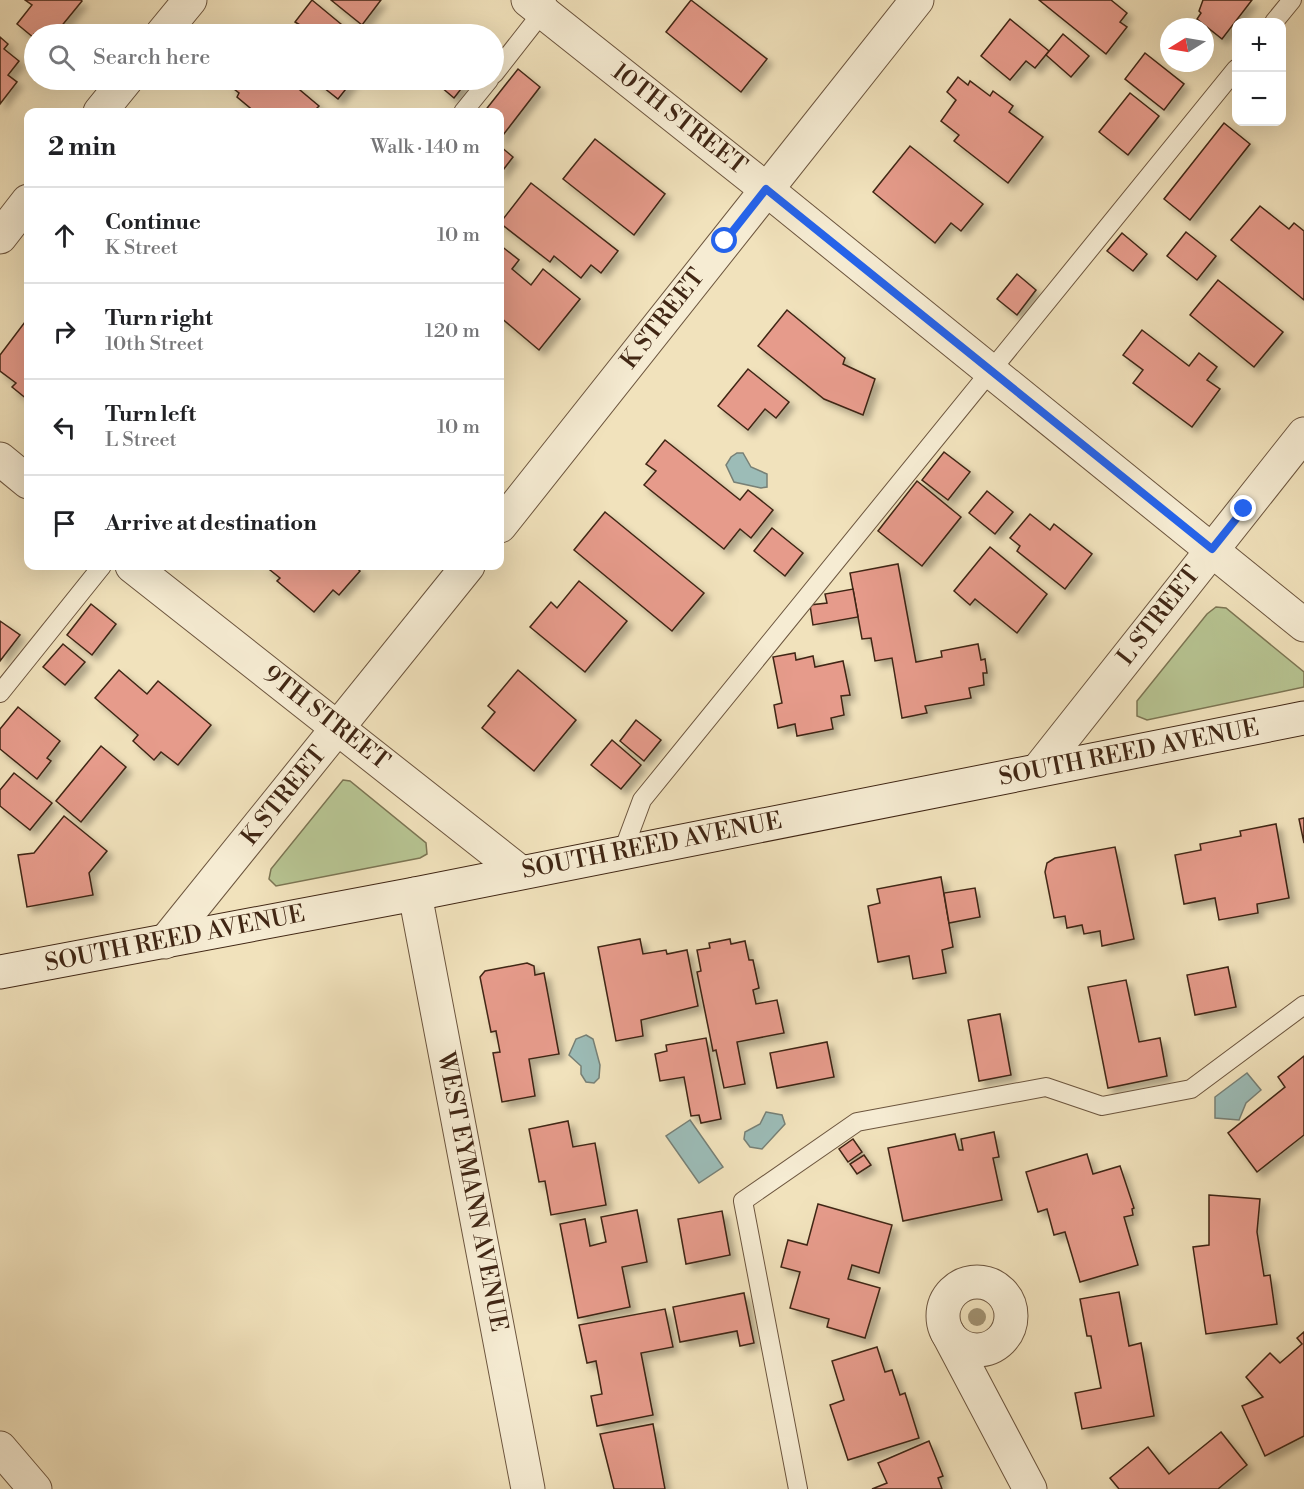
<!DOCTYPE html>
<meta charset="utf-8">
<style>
:root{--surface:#fff;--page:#f2f2f2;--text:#202124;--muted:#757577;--line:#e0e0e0}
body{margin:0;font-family:"Libre Bodoni",serif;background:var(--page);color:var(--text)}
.controls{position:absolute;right:18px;top:18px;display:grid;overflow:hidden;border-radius:12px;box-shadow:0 6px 24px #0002}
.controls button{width:54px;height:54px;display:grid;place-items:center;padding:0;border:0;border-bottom:2px solid var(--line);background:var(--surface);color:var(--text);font:30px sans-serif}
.compass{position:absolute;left:1160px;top:18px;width:54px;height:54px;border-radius:50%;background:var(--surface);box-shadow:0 6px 24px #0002;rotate:259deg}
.stop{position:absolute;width:18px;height:18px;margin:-14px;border:4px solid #2563eb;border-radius:50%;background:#fff}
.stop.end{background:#2563eb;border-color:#fff;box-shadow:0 2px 6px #0008}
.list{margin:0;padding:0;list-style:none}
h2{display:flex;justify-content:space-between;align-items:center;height:78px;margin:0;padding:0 24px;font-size:26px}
h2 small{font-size:20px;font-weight:400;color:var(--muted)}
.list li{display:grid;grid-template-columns:39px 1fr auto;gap:18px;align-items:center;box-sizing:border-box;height:96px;padding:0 24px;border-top:2px solid var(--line)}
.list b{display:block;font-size:22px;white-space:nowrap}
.list p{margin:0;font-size:20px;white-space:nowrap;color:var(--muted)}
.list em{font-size:20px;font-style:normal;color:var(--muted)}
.icon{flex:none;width:33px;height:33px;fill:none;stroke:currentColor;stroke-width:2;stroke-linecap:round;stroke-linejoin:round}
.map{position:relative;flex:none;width:1304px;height:1489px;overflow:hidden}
.search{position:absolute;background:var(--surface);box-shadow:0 6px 24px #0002;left:24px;top:24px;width:480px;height:66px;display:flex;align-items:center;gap:15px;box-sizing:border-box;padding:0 21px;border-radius:33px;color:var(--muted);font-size:22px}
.panel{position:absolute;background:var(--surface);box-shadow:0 6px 24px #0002;left:24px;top:108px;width:480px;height:462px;border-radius:12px}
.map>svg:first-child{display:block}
.green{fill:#b7c492;stroke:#7c7553;stroke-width:1.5}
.water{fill:#9cbcb7;stroke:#778076;stroke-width:1.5}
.building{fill:#e69b8b;stroke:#402614;stroke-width:1.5;filter:url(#shadow)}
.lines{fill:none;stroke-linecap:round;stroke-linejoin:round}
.lane-casing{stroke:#6c553e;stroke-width:20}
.street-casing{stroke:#6c553e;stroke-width:35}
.secondary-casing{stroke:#402614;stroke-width:35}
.lane{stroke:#f6ecd3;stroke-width:18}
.street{stroke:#f6ecd3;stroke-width:33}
.secondary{stroke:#f6ecd3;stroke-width:33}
.tree{fill:#a09171}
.route{stroke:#2563eb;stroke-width:8}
.labels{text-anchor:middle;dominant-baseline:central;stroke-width:4.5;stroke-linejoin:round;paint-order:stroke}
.street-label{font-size:24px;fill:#402614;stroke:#f6ecd3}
</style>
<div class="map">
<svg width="1304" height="1489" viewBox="0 0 1304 1489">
<defs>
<filter id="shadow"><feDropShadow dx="5.5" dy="5.5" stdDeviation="3" flood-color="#0004"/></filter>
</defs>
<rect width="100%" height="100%" fill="#f1e2bc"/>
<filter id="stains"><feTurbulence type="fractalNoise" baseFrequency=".00333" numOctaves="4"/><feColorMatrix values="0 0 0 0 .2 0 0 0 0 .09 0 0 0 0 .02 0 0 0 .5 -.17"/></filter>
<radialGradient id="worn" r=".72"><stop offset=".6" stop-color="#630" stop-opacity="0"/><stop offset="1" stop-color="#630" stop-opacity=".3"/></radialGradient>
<g class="green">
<polygon points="1216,607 1226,608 1304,672 1304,687 1147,720 1137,716 1137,701 1207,614"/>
<polygon points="343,780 350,781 426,843 427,854 420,858 276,886 269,879 271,869"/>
</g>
<g class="water">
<polygon points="737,453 743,453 751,467 767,474 767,487 761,488 734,482 726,465 731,457"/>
<polygon points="586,1035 593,1039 600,1065 599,1078 594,1083 586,1082 581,1074 581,1066 569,1055 576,1039"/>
<polygon points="1247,1073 1261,1090 1246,1103 1239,1120 1215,1118 1215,1097"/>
<polygon points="766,1112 782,1115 785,1124 762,1149 750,1147 744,1139 745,1132 760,1124"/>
<polygon points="690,1120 723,1167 699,1183 666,1136"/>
</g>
<g class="building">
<polygon points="25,0 81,0 82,1 55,34 34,34 34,38 17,24 32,5"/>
<polygon points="312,0 341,24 333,34 292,34 300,25 295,22"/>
<polygon points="331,0 381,0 362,25"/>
<polygon points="691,0 767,59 741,92 666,32"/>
<polygon points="1039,0 1111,0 1127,13 1120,22 1127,27 1106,54"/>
<polygon points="1203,0 1252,0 1222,39 1197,19 1201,13 1199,11"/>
<polygon points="1010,19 1049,51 1035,68 1026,61 1010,80 981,56"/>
<polygon points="444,25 457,34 437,34"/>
<polygon points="1063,34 1089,56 1071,77 1046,55"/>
<polygon points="0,37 8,44 4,49 19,61 8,75 17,82 0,104"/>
<polygon points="1145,53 1184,84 1164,110 1125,79"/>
<polygon points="518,69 540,87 500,139 500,112 484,112"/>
<polygon points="958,77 968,85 970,81 990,96 993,91 1013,106 1009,112 1043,137 1008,183 954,141 959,135 941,121 956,100 947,92"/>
<polygon points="236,80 288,80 319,106 313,112 255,112 237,97 239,93 230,86"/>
<polygon points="314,80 353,80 338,99"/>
<polygon points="447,80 468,80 454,98 441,87"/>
<polygon points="1130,93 1159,116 1128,155 1099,132"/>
<polygon points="1224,123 1250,144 1190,220 1164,199"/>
<polygon points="595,139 665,194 634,235 563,179"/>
<polygon points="500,146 513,157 500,174"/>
<polygon points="910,146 983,204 961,231 951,223 935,243 873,192"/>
<polygon points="531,183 618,251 601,273 591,265 581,278 554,256 550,262 500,223"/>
<polygon points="1260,206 1289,229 1294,223 1304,231 1304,300 1231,240"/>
<polygon points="1186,232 1216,256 1197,280 1167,256"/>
<polygon points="1122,233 1147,254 1133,271 1107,251"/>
<polygon points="500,245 519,260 512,269 531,285 543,269 580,299 539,350 500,317"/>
<polygon points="1017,274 1036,290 1017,315 997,299"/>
<polygon points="1218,280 1283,332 1254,367 1190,315"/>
<polygon points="787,310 845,358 843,364 875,379 863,415 824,399 758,346"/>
<polygon points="28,318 28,400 12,387 16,383 0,371 0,355"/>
<polygon points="1142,330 1189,366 1199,353 1217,367 1207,380 1220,389 1192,427 1133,383 1143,370 1123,355"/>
<polygon points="748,369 789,402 776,418 765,409 748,430 718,406"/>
<polygon points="665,440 740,500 748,490 773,510 751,538 740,529 724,549 644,485 656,471 646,464"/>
<polygon points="944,452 970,472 948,500 922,480"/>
<polygon points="917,481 961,517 922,566 878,531"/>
<polygon points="987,491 1013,512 995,534 969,513"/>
<polygon points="605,512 704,593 672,631 574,550"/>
<polygon points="1030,514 1050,530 1054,524 1092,554 1065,589 1017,551 1020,546 1010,538"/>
<polygon points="772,528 803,553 785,576 754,551"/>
<polygon points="990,547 1047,594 1017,633 975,599 970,605 954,591"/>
<polygon points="898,564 916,662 942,657 941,651 978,644 981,660 985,659 987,673 983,673 984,685 969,688 971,698 925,706 927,713 902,718 892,658 875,661 871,638 862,639 850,573"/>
<polygon points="265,566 354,566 360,571 339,595 333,590 314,612 277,581 280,578"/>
<polygon points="579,581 627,621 585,672 530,627 551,602 557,608"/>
<polygon points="853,589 858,617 813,625 810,605 827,603 825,594"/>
<polygon points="91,604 116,624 92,655 67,635"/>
<polygon points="0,621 20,635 0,661"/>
<polygon points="63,644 85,662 65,685 43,667"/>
<polygon points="795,653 796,660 813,656 815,667 843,661 850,695 841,696 844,715 831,718 833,729 797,736 795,724 778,728 774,705 782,703 773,657"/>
<polygon points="119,670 147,694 158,681 211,725 178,765 161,752 154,760 133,741 138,735 95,698"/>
<polygon points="518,670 576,720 534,771 482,728 495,712 488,706"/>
<polygon points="18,707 60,741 47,758 51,761 37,779 0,749 0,729"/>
<polygon points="636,720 661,740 644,761 620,741"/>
<polygon points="612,740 641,765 621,789 591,765"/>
<polygon points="101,746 126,767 81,822 56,801"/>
<polygon points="14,773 52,803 30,830 0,806 0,790"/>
<polygon points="64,816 107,851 89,873 93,895 27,907 18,855 34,853"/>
<polygon points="1304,818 1304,843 1299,819"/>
<polygon points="1276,824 1289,898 1257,904 1258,913 1219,920 1215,898 1184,904 1175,855 1201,850 1200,844 1241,836 1240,831"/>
<polygon points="1115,847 1134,939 1102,946 1100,931 1084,934 1082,925 1067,928 1065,916 1054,918 1045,872 1047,863 1055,858"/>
<polygon points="941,877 953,947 942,950 946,973 913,979 909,956 878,962 868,906 880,903 877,889"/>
<polygon points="975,888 980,917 949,923 944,893"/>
<polygon points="640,939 643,954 666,950 667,954 687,950 698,1006 641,1020 643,1036 616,1041 598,947"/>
<polygon points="730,939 731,944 745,941 749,960 753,960 759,988 753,990 756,1004 777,1000 784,1033 737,1042 745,1084 724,1088 716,1050 713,1051 697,972 701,971 697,950 710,948 709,943"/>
<polygon points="527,963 534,966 535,975 544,973 559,1054 529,1059 535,1096 502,1102 493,1053 500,1052 496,1031 491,1032 480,977 485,971"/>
<polygon points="1228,967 1236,1007 1195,1015 1187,975"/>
<polygon points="1126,980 1139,1042 1160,1038 1167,1076 1108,1088 1088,987"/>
<polygon points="1000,1014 1011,1075 979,1081 968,1020"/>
<polygon points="706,1038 721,1119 701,1123 699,1115 691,1116 684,1077 660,1081 655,1054 667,1051 666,1045"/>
<polygon points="827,1042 834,1077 777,1088 770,1053"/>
<polygon points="1304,1056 1304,1135 1257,1172 1228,1133 1285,1087 1278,1077"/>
<polygon points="568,1121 573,1147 595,1143 606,1205 551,1215 545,1181 539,1182 529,1129"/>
<polygon points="994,1132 999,1157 993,1158 1002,1200 903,1221 888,1148 955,1134 959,1150 963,1150 961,1139"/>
<polygon points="853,1139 862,1152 848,1162 839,1149"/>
<polygon points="1087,1154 1093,1174 1120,1166 1134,1208 1132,1209 1133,1215 1124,1217 1138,1265 1080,1282 1065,1232 1054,1235 1047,1209 1038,1212 1026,1172"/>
<polygon points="864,1155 871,1165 857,1174 850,1164"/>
<polygon points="1209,1195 1260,1199 1257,1232 1264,1276 1270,1275 1277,1324 1206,1334 1193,1247 1209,1245"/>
<polygon points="818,1204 892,1225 879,1273 852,1265 848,1279 880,1288 865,1338 827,1327 829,1319 790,1308 800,1272 781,1267 788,1240 807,1245"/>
<polygon points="637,1210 647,1262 622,1267 630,1307 578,1318 560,1224 585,1219 590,1246 606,1242 601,1217"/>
<polygon points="722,1211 730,1255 686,1264 678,1219"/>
<polygon points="1119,1292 1129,1346 1141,1343 1154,1416 1082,1429 1075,1393 1101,1388 1091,1336 1087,1336 1080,1299"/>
<polygon points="744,1293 754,1343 740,1346 737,1331 680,1342 673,1307"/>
<polygon points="665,1309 673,1347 641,1353 653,1415 597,1426 591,1396 602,1394 596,1361 587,1363 579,1325"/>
<polygon points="1304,1332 1304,1436 1265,1456 1242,1406 1263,1397 1246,1377 1270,1353 1280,1363 1302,1344 1297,1338"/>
<polygon points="877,1347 885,1372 892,1370 900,1395 905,1393 919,1438 848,1460 830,1405 844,1400 832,1361"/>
<polygon points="653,1424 665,1489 614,1489 600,1434"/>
<polygon points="1221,1432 1247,1465 1218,1489 1119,1489 1110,1478 1148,1447 1169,1474"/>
<polygon points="929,1441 943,1476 938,1478 942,1489 872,1489 887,1483 878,1463"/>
</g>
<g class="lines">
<defs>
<g id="lane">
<polyline points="1274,22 1292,0"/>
<polyline points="494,74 548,5"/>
<polyline points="463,112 489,80"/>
<polyline points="0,693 102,566"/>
<polyline points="623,851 642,800 1236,69"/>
<polyline points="798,1489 743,1201 857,1122 1046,1087 1102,1106 1191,1089 1304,1005"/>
</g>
<g id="street">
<polyline points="528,0 766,189 1304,625"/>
<polyline points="162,34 190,0"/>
<polyline points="100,112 126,80"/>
<polyline points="0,237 28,201"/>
<polyline points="0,459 28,482"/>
<polyline points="500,526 917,0"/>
<polyline points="132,566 520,872"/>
<polyline points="1038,770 1304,434"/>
<polyline points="415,894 528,1489"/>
<polyline points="165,942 468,566"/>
<circle cx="977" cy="1316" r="34"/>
<polyline points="947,1332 1030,1489"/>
<polyline points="0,1448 35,1489"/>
</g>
<polyline id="secondary" points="0,972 415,894 1304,718"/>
</defs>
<use href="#lane" class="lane-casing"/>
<use href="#street" class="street-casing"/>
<use href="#secondary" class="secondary-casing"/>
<use href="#lane" class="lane"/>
<use href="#street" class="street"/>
<use href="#secondary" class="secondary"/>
</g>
<circle class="tree" cx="977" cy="1317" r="9"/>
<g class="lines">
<polyline class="route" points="725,241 766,189 1212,549 1244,509"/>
</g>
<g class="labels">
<g class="street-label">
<text transform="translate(679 119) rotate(38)">10TH STREET</text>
<text transform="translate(663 319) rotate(-52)">K STREET</text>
<text transform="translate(1159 616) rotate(-52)">L STREET</text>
<text transform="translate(326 718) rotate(38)">9TH STREET</text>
<text transform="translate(1129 753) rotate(-11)">SOUTH REED AVENUE</text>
<text transform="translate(284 796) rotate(-51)">K STREET</text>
<text transform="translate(652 846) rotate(-11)">SOUTH REED AVENUE</text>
<text transform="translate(175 939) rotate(-11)">SOUTH REED AVENUE</text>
<text transform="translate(472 1192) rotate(79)">WEST EYMANN AVENUE</text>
</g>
</g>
<rect width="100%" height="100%" filter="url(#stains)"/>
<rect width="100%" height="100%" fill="url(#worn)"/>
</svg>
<div class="controls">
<button>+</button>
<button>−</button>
</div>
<svg class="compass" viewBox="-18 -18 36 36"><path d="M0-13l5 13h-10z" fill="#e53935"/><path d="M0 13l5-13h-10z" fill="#757577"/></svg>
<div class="stop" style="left:725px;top:241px"></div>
<div class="stop end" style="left:1244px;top:509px"></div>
<div class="search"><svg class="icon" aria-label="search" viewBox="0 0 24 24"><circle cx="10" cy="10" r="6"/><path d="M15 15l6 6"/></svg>Search here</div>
<section class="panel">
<h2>2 min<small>Walk · 140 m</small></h2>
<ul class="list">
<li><svg class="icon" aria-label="ahead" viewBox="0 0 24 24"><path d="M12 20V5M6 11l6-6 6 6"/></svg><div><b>Continue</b><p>K Street</p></div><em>10 m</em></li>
<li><svg class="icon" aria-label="right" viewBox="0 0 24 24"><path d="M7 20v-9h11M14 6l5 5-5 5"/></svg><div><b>Turn right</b><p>10th Street</p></div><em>120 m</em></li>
<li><svg class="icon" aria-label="left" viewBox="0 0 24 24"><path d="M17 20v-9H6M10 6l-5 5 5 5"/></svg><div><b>Turn left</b><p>L Street</p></div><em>10 m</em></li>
<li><svg class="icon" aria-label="arrive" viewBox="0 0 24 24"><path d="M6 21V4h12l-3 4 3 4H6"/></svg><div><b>Arrive at destination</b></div></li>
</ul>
</section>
</div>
